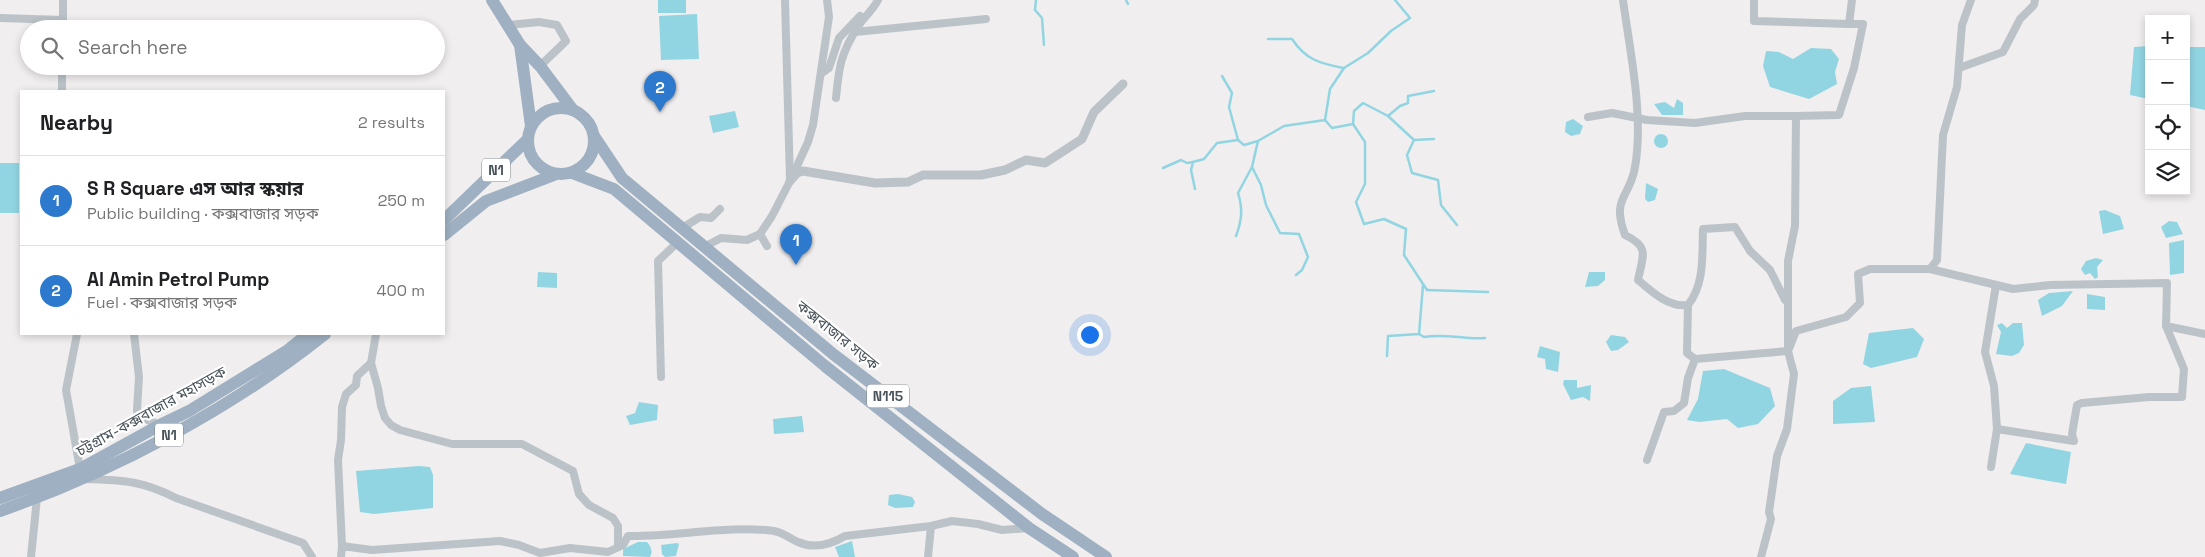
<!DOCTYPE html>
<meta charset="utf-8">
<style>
:root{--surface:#fff;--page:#f6f6f6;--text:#202124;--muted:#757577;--line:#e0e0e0;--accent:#2c79cd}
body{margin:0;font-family:"Space Grotesk","Noto Sans Bengali",sans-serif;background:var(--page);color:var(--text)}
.controls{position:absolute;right:15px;top:15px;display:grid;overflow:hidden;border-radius:0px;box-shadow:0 2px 8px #0003}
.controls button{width:45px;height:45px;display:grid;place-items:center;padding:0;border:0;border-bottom:1px solid var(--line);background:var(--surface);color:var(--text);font:25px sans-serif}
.you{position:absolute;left:1089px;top:334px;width:18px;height:18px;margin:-12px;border:4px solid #fff;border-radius:50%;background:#1a73e8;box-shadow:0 0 0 8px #1a73e833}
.badge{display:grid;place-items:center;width:32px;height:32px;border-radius:50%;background:var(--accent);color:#fff;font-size:16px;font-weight:700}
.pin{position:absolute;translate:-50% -41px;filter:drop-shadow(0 1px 2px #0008)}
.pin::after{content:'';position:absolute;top:26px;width:18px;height:15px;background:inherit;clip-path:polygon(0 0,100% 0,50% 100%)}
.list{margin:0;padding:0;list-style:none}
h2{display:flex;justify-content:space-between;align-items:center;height:65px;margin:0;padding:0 20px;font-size:21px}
h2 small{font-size:16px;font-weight:400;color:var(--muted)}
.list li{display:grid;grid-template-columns:32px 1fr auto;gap:15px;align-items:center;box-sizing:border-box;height:90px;padding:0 20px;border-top:1px solid var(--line)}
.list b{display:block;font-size:19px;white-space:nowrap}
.list p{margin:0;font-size:16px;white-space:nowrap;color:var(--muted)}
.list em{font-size:16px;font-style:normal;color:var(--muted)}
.icon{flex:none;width:28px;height:28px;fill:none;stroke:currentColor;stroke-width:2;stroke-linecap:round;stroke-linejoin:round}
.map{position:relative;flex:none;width:2205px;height:557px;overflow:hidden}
.search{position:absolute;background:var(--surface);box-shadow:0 2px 8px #0003;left:20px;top:20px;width:425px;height:55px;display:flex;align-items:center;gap:12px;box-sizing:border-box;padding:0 18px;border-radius:28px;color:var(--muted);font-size:19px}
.panel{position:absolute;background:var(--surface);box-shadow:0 2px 8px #0003;left:20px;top:90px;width:425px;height:245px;border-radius:0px}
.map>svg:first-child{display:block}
.water{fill:#92d5e2}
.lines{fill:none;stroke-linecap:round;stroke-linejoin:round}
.stream{stroke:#92d5e2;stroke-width:2.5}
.minor{stroke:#bbc3c9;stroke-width:8}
.tertiary{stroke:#bbc3c9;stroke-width:9}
.trunk{stroke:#9eb0c1;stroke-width:12}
.labels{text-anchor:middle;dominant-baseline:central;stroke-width:4.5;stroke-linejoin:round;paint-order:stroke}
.shield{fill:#fff;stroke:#7f868b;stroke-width:1}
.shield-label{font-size:14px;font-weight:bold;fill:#485259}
.street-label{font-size:15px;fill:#485259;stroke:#fff}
</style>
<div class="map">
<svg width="2205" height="557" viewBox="0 0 2205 557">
<rect width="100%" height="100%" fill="#f0eeee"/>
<g class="water">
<rect x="658" y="0" width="28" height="13"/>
<polygon points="697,14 699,59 661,60 659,16"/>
<polygon points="2149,46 2149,99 2130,95 2134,47"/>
<polygon points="2186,47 2205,47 2205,110 2186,106"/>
<polygon points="1811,48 1831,49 1839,59 1835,72 1837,84 1809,99 1770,87 1763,66 1766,51 1779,52 1793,59"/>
<polygon points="1677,99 1683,103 1683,115 1662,115 1654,104 1665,102 1674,108"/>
<polygon points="735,111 739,127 713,133 709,116"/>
<polygon points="1573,119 1583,126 1580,134 1571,136 1565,132 1566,122"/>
<circle cx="1661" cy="141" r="7"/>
<rect x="0" y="163" width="19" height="50"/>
<polygon points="1646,183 1658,189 1655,200 1648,202 1645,199"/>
<polygon points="2105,210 2120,216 2124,229 2103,234 2099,211"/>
<polygon points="2169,221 2177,222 2183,234 2166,238 2161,227"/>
<polygon points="2184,240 2184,273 2170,275 2169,243"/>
<polygon points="2096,258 2103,260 2097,267 2098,277 2095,279 2090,273 2085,275 2081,269 2086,261"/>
<polygon points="538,272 557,273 557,288 537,287"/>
<polygon points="1589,272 1605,272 1605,280 1598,286 1585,287"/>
<polygon points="2073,291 2062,306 2042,316 2038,300 2049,293"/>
<polygon points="2087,294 2105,297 2105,310 2087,309"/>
<polygon points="2002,323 2007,328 2013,323 2022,323 2024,345 2019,353 2012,356 1996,354 2001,332 1997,325"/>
<polygon points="1913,328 1924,339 1917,357 1871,368 1863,364 1869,333"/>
<polygon points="1611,335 1625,337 1629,342 1618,350 1611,351 1606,342"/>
<polygon points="1540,346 1560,352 1558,372 1546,369 1545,359 1537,357"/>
<polygon points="1724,369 1770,388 1775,406 1758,424 1738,428 1727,419 1699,422 1687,420 1698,399 1703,371"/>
<polygon points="1564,380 1577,380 1577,388 1591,385 1590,401 1583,397 1571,400 1563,384"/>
<polygon points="1871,386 1875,422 1833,424 1833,401 1851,388"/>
<polygon points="639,402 658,405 657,420 630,425 626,416 635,413"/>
<polygon points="802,416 804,432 774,434 773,419"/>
<polygon points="2026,443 2071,452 2066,484 2010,474"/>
<polygon points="419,466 430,467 433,475 433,508 374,514 360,512 356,471"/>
<polygon points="898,494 912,497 915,502 913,507 895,508 888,505 889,495"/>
<polygon points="852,541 855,557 839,557 835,547"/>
<path d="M 638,542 L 647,542 C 651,547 653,551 650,557 L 623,556 L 623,549 Z"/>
<polygon points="677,543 679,544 676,556 665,557 662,554 661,545"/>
</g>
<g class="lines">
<g class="stream">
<polyline points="1036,0 1035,10 1042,18 1044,45"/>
<polyline points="1126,0 1128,4"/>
<path d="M 1268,39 L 1292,39 C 1306,60 1319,63 1343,68"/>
<polyline points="1222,76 1232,93 1229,107 1238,140 1244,145 1258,141 1284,126 1325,120 1330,89 1344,68 1368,53 1391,31 1410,18 1395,0"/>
<polyline points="1388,116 1400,106 1408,103 1408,96 1434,91"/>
<polyline points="1325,120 1332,128 1353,124 1354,111 1363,103 1388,116 1414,140 1434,139"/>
<polyline points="1353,124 1365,142 1365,184 1356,202 1364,224 1384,219 1406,229 1404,255 1427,290"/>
<polyline points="1414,140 1407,155 1412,173 1438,180 1441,205 1457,225"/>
<polyline points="1252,167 1261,185 1266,205 1280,233 1299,234 1308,257 1302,270 1296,275"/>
<polyline points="1163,168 1181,160 1187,163 1193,162"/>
<polyline points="1195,189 1191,170 1193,162 1204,159 1217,143 1238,140"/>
<path d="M 1236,236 C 1242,220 1243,209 1238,193 L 1252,167 L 1258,141"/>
<polyline points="1427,290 1488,292"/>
<path d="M 1419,334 L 1424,337 C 1446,333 1465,340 1485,338"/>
<polyline points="1387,356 1388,336 1419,334 1423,285"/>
</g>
<g class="minor">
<path d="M 1623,0 C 1630,52 1644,115 1635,167 C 1630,198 1611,197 1625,235 C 1650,247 1643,255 1638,280 C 1652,292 1669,308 1688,305 C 1705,284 1702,254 1703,229 L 1735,227 L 1750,251 L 1770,270 L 1785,300"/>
<polyline points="1754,0 1754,21 1849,24 1852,0"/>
<polyline points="0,18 63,20"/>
<polyline points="509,25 539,22 557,25 566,41 540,66"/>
<polyline points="63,29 63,0"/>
<polyline points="855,32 986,19"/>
<polyline points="1959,68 2003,52 2020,19 2034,5 2035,0"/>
<polyline points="822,73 829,68 839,38 860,16"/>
<polyline points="62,91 62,66"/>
<path d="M 836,98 C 839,65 841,53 859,25 C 865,16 873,10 878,0"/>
<polyline points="1588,117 1612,113 1647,120 1695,123 1745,116 1796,116"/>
<polyline points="792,177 808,142 813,125 829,17 827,0"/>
<polyline points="682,228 700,217 711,218 720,209"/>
<polyline points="760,234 767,246"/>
<polyline points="704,247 721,238 747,240 760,234 772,216 790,181 785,0"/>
<polyline points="1930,269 2013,289 2050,285 2167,283 2166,326 2205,334"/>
<polyline points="1996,285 1985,352 1994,386 1997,429 2074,441 2072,434 2077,405 2082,403 2149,397 2182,397 2184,369 2166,326"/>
<polyline points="1688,305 1687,353 1695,359"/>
<polyline points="77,334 66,390 80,469"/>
<polyline points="134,334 139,377 137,410 138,416 160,425"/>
<polyline points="371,363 376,334"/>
<polyline points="661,377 658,261 678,242"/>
<polyline points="1647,460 1664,412 1674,411 1684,403 1688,378 1695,359 1788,351 1788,261 1795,226 1796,116 1839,115 1854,68 1863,24 1849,24"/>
<polyline points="1991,467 1997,429"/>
<path d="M 86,479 C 123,480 143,481 176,498 L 303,543 L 312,557"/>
<polyline points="342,546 338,460 341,440 342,407 346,394 356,385 357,376 371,363 378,388 381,406 385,418 391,425 400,430 452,444 522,444 573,471 579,494 589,505 613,518 618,526 618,547"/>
<polyline points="31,557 37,498"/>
<path d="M 341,557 L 342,546 L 372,550 L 500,541 L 519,545 L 540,553 L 570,548 L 608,552 L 623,545 L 628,536 C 674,537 729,525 774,531 C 784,533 789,538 798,542 C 814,549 830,545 845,536 L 931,526 L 952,521 L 978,524 L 1002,530 L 1029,528"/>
<polyline points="928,557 931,526"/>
<polyline points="1761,557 1771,519 1769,512 1777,456 1787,429 1794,374 1788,351 1796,331 1846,317 1860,303 1858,274 1870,269 1930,269 1937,260 1943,135 1957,87 1962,25 1971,0"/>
</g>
<polyline class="tertiary" points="790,181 797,173 803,171 875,183 908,182 923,175 981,175 1005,170 1026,160 1045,163 1082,139 1094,112 1123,84"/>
<g class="trunk">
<polyline points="492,0 520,45 540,66 573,110"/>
<polyline points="520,45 531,126"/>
<circle cx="561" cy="141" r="33"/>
<polyline points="594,136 622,178 833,354 1042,514 1106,557"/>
<polyline points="572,173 614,189 825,366 1029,528 1073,557"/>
<polyline points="444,220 527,140"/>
<polyline points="444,235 486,201 554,175"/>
<polyline points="0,498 80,469 160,425 189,411 288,350 308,334"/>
<path d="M 0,511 C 114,471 231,409 325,334"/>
</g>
</g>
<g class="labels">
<g class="shield">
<rect x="482" y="158.5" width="28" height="23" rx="4"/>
<rect x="867" y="384.5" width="42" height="23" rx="4"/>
<rect x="155" y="423.5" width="28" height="23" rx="4"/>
</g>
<g class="shield-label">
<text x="496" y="170">N1</text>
<text x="888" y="396">N115</text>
<text x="169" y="435">N1</text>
</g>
<g class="street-label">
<text transform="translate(838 335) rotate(39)">কক্সবাজার সড়ক</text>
<text transform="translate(151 411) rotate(-29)">চট্টগ্রাম-কক্সবাজার মহাসড়ক</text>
</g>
</g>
</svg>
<div class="controls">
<button>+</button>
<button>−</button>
<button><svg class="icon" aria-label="locate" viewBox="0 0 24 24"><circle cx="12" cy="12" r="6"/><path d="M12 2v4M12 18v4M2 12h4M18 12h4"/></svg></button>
<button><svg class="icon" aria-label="layers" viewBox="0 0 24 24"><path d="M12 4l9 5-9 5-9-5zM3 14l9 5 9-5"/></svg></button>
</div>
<div class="you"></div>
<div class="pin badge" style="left:796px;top:265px">1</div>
<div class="pin badge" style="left:660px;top:112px">2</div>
<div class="search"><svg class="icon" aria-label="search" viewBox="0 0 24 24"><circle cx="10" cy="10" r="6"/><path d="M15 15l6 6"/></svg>Search here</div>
<section class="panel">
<h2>Nearby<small>2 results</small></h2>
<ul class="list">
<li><span class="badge">1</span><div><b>S R Square এস আর স্কয়ার</b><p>Public building · কক্সবাজার সড়ক</p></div><em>250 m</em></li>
<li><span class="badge">2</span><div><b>Al Amin Petrol Pump</b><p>Fuel · কক্সবাজার সড়ক</p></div><em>400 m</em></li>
</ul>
</section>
</div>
